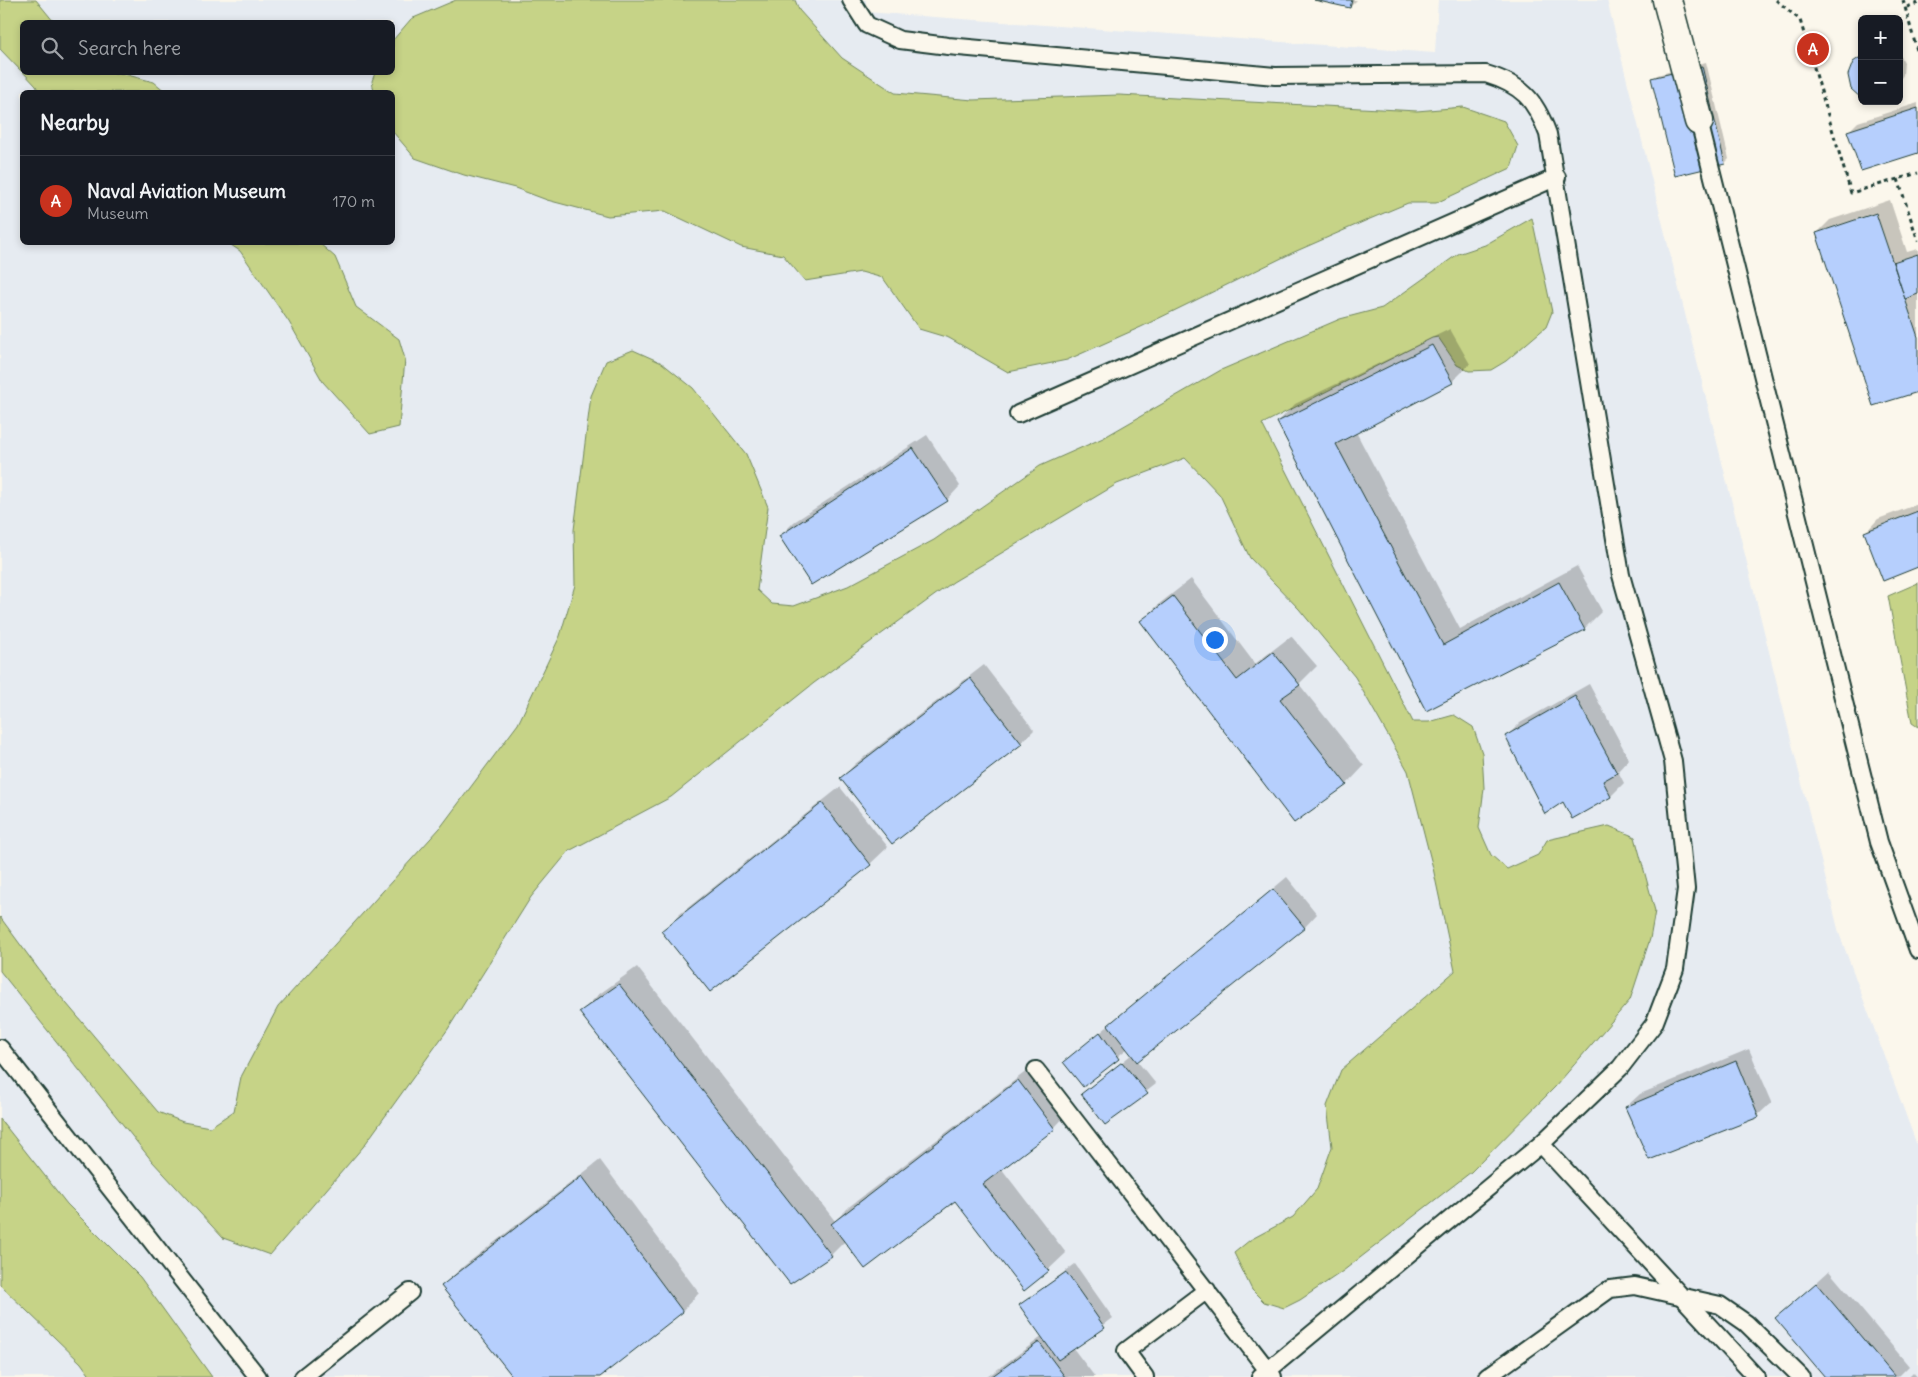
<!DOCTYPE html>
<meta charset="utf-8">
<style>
:root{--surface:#171b24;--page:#242831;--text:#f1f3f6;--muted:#9ea1a6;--line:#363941;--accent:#c8321e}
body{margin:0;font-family:Delius,sans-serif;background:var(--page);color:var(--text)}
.controls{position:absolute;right:15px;top:15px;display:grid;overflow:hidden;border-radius:8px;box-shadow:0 2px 8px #0003}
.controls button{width:45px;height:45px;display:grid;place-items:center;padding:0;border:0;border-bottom:1px solid var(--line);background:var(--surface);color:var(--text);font:25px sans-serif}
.you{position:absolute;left:1214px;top:639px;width:18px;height:18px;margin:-12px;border:4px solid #fff;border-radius:50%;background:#1a73e8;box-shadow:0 0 0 8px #1a73e833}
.badge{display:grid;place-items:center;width:32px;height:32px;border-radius:50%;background:var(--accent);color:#fff;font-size:16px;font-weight:700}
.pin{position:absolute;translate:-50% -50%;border:2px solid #fff;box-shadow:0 1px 5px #0006}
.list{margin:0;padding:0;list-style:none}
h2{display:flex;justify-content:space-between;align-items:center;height:65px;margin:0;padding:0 20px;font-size:21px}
h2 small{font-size:16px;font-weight:400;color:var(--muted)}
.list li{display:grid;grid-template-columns:32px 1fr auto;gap:15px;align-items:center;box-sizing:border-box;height:90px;padding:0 20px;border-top:1px solid var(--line)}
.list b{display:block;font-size:19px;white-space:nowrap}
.list p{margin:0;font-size:16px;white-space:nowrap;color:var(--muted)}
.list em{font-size:16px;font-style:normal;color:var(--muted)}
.icon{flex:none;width:28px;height:28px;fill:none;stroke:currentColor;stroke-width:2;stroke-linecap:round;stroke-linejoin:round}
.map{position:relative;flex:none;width:1918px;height:1377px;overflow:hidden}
.search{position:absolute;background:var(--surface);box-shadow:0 2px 8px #0003;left:20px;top:20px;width:375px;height:55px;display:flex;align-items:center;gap:12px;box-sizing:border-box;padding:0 18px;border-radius:8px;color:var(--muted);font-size:19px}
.panel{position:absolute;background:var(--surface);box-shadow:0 2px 8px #0003;left:20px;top:90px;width:375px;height:155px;border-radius:8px}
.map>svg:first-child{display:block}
.built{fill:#e6ebf1;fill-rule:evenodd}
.green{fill:#c6d387;stroke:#72885e}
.shadow{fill:#0003}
.building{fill:#b6cffd;stroke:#1f3d34}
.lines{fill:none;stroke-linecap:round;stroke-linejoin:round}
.service-casing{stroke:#1f3d34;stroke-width:20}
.minor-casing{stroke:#1f3d34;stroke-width:31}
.path{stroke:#1f3d34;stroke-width:3;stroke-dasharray:4 4;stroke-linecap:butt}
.service{stroke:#fbf7ec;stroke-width:16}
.minor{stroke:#fbf7ec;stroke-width:28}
</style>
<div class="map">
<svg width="1918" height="1377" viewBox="0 0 1918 1377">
<rect width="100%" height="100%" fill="#fbf7ec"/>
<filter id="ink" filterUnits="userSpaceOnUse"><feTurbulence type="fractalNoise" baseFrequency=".02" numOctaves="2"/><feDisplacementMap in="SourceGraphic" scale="10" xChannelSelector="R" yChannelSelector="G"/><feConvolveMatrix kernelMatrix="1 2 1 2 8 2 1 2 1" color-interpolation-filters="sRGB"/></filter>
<g filter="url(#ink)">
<path class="built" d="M 0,0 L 866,0 L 866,12 L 1435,53 L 1438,0 L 1607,0 L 1839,933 L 1918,1148 L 1918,1377 L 0,1377 ZM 22,22 L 392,22 L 392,72 L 22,72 ZM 22,92 L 392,92 L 392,242 L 22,242 Z"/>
<g class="green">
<polygon points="0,0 36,0 54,22 22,22 22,72 0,49"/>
<polygon points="456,0 795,0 799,10 842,58 895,93 973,100 1119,95 1417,111 1463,107 1504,121 1518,146 1511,168 1436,203 1408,203 1365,221 1292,253 1141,327 1067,360 1008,372 949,338 919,329 883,278 861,272 805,281 783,255 741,247 665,211 608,216 547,200 515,188 464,175 415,158 393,132 392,92 374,92 372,81 375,73 392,72 393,40 411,19"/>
<polygon points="23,72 120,73 154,82 166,92 39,92 36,86"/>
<polygon points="1532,218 1552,312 1546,327 1506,361 1491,370 1469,371 1457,365 1438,337 1432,338 1262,424 1413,722 1429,722 1454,715 1473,727 1482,753 1484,788 1479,828 1491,855 1507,869 1538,855 1547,840 1609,826 1635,837 1655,911 1650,939 1630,1000 1555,1087 1471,1172 1343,1271 1300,1300 1284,1308 1264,1302 1252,1290 1234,1253 1250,1240 1293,1217 1317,1189 1332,1147 1327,1106 1341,1070 1455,971 1433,868 1408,771 1355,677 1299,609 1250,558 1220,495 1185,458 1117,484 953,582 814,683 671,797 569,851 531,897 448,1029 363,1147 270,1255 223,1238 152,1161 0,971 0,917 45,978 158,1112 183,1122 210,1127 234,1111 241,1077 278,1007 440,828 518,724 560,636 575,585 574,530 591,396 606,361 633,350 662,363 693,388 746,454 768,507 757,590 772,604 794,606 848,586 934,540 1040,466 1103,438 1221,370 1340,319 1382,308 1458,254 1485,245"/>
<polygon points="228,243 319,243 335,257 356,307 399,339 405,359 399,427 370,434 323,382 289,322 240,251"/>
<polygon points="1918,583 1918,727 1912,723 1888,596"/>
<polygon points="0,1119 67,1204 140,1277 212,1377 91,1377 81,1363 0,1285"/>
</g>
<g class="shadow">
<polygon points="1320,0 1357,0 1350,7"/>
<polygon points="1899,53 1904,62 1903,75 1899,81"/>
<polygon points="1706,62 1729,159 1725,163 1676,175 1653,79 1657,75"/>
<polygon points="1918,103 1918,152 1849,131 1858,122"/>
<polygon points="1890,200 1907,252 1918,249 1918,390 1817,233 1830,220"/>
<polygon points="1450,329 1470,364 1452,382 1356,432 1460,629 1577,566 1602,611 1584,629 1426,709 1278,422 1295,404"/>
<polygon points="927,435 960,486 947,500 780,536 794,522"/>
<polygon points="1918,504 1918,566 1865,533 1878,519"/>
<polygon points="1191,579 1255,664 1291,636 1317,666 1299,684 1364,766 1347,784 1294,822 1142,621 1159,604"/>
<polygon points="984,665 1034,730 1021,743 892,843 842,778 855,764"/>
<polygon points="1589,684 1629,759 1618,771 1624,783 1611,796 1563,801 1507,736 1520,723"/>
<polygon points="840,787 888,847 870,864 663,932 680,914"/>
<polygon points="1287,877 1317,914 1304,928 1137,1061 1156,1084 1105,1124 1091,1088 1132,1054 1128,1048 1083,1085 1065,1062"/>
<polygon points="637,967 835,1221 850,1206 1036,1064 1071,1110 1054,1128 1001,1168 1066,1253 1048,1270 1024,1289 956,1199 845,1241 831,1255 581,1012 598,995"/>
<polygon points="1749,1049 1772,1102 1758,1115 1650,1158 1626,1107 1640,1094"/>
<polygon points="600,1160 699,1293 682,1311 598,1377 514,1377 443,1286 460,1269"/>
<polygon points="1075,1264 1113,1318 1073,1348 1095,1377 987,1377 1043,1336 1021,1305"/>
<polygon points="1829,1271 1909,1366 1898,1377 1826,1377 1777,1318"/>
<polygon points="1913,1372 1917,1377 1908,1377"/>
</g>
<g class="building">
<polygon points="1314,0 1352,0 1350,8"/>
<polygon points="1862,56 1862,99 1851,89 1848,75 1853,62"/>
<polygon points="1702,66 1725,164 1675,176 1651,78"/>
<polygon points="1918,108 1918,153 1861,171 1847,131"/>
<polygon points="1876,213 1918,337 1918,392 1873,406 1816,233"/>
<polygon points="1918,254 1918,294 1905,299 1893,262"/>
<polygon points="1432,345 1453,383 1336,444 1443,645 1559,582 1585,630 1426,711 1277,422"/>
<polygon points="913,448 948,501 811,585 779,536"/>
<polygon points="1918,511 1918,567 1883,581 1864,532"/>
<polygon points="1173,596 1237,680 1273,652 1300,685 1280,699 1347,785 1294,823 1140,621"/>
<polygon points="970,678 1022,744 892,844 840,778"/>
<polygon points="1575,696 1617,773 1603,781 1611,797 1572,819 1563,802 1545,814 1505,736"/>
<polygon points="822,803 871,865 710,992 661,931"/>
<polygon points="1273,889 1305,928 1137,1062 1108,1025"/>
<polygon points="619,984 832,1256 790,1284 579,1012"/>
<polygon points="1100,1032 1119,1059 1083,1087 1063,1062"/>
<polygon points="1736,1061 1759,1117 1649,1160 1625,1107"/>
<polygon points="1122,1062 1148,1094 1105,1125 1081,1094"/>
<polygon points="1018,1080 1055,1129 983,1184 1049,1271 1024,1291 955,1201 865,1269 831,1224"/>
<polygon points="582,1176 683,1312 600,1377 513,1377 441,1286"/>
<polygon points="1066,1272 1105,1328 1058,1360 1019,1305"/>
<polygon points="1816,1283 1895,1377 1825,1377 1775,1318"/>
<polygon points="1039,1342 1065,1377 991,1377"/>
</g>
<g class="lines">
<defs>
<g id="service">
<path d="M 851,0 L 867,25 L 900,40 L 948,46 L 1275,76 L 1486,74 C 1522,85 1535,99 1548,134 L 1621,575 L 1673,761 L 1686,889 L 1675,969 L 1654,1024 L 1620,1068 L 1541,1144 L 1260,1377"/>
<polyline points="1699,121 1879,842 1918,950"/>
<polyline points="1018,414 1557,177"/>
<polyline points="0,1048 258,1377"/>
<polyline points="1036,1070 1273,1377"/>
<polyline points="1541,1144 1756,1377"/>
<polyline points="303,1377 410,1292"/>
<polyline points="1145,1377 1126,1351 1207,1290"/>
<polyline points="1487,1377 1610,1289 1635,1286 1720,1305 1746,1323 1801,1377"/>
</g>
<polyline id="minor" points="1667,0 1699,121"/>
</defs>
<use href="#service" class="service-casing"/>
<use href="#minor" class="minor-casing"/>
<g class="path">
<polyline points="1776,0 1800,20 1851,193 1918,173"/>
<polyline points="1903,0 1918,54"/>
<polyline points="1907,7 1918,3"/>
<polyline points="1898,179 1918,241"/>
</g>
<use href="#service" class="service"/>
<use href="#minor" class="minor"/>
</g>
</g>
</svg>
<div class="controls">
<button>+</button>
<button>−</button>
</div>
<div class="you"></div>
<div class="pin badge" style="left:1813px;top:49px">A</div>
<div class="search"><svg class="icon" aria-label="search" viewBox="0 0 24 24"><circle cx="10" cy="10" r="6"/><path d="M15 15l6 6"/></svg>Search here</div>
<section class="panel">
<h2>Nearby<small></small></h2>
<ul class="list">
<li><span class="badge">A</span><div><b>Naval Aviation Museum</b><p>Museum</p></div><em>170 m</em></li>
</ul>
</section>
</div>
